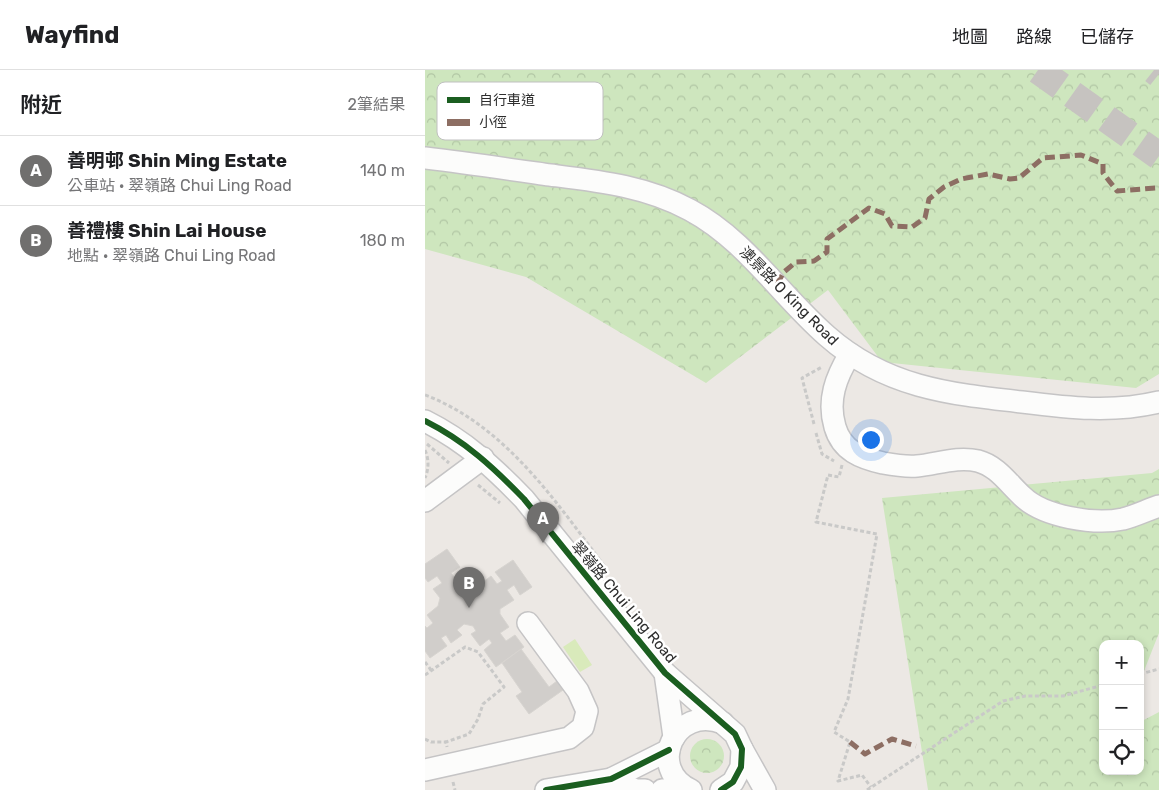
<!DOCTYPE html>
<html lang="zh-TW">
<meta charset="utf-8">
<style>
:root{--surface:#fff;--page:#f2f2f2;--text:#202124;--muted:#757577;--line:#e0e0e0;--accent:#706f6e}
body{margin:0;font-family:Rubik,"Noto Sans TC",sans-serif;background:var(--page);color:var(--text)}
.controls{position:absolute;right:15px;bottom:15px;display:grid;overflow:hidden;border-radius:10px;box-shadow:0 2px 8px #0003}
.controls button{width:45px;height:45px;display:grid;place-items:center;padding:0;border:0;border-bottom:1px solid var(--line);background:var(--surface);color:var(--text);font:25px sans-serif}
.you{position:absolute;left:445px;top:369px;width:18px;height:18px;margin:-12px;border:4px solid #fff;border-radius:50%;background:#1a73e8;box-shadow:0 0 0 8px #1a73e833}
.badge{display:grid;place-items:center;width:32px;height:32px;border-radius:50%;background:var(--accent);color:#fff;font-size:16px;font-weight:700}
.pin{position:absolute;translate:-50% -41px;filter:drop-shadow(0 1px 2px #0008)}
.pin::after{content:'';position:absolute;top:26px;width:18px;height:15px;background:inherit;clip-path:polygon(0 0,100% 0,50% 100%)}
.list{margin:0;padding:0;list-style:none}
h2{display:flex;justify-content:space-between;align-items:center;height:65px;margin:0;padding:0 20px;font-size:21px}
h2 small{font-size:16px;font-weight:400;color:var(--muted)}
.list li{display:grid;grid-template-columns:32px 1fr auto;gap:15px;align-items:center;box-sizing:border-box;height:70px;padding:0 20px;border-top:1px solid var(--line)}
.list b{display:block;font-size:19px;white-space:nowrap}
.list p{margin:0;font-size:16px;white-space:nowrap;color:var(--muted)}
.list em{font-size:16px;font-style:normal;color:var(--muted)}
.icon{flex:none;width:28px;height:28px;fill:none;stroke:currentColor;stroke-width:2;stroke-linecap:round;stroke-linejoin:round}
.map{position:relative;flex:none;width:734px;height:720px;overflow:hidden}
header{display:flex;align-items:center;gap:30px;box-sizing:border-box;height:70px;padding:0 25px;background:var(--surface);border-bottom:1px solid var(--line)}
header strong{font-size:24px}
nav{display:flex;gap:28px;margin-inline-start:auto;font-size:18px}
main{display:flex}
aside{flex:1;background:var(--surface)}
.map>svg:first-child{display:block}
.forest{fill:url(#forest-crowns)}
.pitch{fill:#d9eabb}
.building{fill:#d1cecb;stroke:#d7d4d0}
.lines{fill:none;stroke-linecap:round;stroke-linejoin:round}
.highway-tunnel{stroke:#c6c3c0;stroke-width:28;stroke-dasharray:28 14;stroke-linecap:butt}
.minor-casing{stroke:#c5c4c5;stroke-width:24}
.path{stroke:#c9c9c8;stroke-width:3;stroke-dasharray:4 2.5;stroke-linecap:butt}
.minor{stroke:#fcfcfb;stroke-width:21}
.quiet{stroke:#8d6e63;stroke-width:5;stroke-dasharray:10 5;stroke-linecap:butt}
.cycleway-casing{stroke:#fff;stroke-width:9}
.cycleway{stroke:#1b5e20;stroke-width:6}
.labels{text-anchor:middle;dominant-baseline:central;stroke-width:5;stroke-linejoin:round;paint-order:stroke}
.street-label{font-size:15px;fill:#2e2e2e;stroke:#fff}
.key{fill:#fff;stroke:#c0c0c0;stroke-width:1}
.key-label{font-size:14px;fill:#2e2e2e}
</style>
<header>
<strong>Wayfind</strong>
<nav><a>地圖</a><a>路線</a><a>已儲存</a></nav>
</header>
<main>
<aside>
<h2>附近<small>2筆結果</small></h2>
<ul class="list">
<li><span class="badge">A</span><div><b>善明邨 Shin Ming Estate</b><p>公車站 · 翠嶺路 Chui Ling Road</p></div><em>140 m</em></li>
<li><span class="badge">B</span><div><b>善禮樓 Shin Lai House</b><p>地點 · 翠嶺路 Chui Ling Road</p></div><em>180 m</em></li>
</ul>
</aside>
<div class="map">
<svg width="734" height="720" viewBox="0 0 734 720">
<defs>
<pattern id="forest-crowns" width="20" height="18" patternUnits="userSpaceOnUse" patternTransform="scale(1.25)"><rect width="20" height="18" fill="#cee6be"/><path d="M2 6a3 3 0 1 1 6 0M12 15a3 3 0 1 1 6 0" fill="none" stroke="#b1c6a4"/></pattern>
</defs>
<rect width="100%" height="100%" fill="#ece8e4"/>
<g class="forest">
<polygon points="0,0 734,0 734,304 711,318 457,292 403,220 281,313 101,207 0,179"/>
<polygon points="734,399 734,563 715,611 715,574 678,574 678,701 715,701 715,652 734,642 734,720 503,720 457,428 727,403"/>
<circle cx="282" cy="686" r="17"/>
</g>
<polygon class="pitch" points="150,569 167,595 155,602 138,577"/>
<g class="building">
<polygon points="22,479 35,497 26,503 30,508 39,502 44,510 39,514 60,518 57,513 66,506 72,514 77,511 70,502 88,490 107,517 95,525 89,515 82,520 89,530 75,539 75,544 84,557 75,563 81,571 90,565 99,577 71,597 59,580 67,573 64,569 55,576 46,564 51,561 48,556 39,554 32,560 37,565 26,573 21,565 16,568 22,576 5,588 0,581 0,556 2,558 8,553 2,545 13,536 15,528 8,519 17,513 12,506 3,512 0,508 0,494"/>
<polygon points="96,579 124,617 132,611 138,620 104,644 91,626 97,622 77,593"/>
</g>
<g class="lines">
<g class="highway-tunnel">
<polyline points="613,0 734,86"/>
<polyline points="729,0 734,4"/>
</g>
<defs>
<g id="minor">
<path d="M 0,88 C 42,93 83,99 125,105 C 173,111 221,116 265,140 C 321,170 355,225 402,266 C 460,317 523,324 597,332 C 644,338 688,343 734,332"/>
<path d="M 425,284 C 411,307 402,330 410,357 C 417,381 436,388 458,393 C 469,395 481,397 492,396 C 512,394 533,386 553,391 C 572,396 583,413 597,426 C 618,447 670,455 698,449 C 710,446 722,440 734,436"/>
<path d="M 0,351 C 40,371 68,397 99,429 L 240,603 L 310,664 L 317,679 L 316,697 L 308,712 L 296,720"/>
<polyline points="0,431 58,388"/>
<polyline points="240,603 249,667"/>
<polyline points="317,679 340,720"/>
<polyline points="0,700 144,668 158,657 162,641 153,621 103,553"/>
<polyline points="186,709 211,720 220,720"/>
<polyline points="121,720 186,709 244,680"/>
<polyline points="237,720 262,719"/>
<path d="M 266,720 C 221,699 249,634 298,653"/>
</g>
</defs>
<use href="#minor" class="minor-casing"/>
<g class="path">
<path d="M 0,325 C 82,356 133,435 184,502"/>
<polyline points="389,354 377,308 397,297"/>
<polyline points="391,363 397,384 409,391"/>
<polyline points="2,374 24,393"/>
<path d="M 0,380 C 4,389 4,399 0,408"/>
<polyline points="417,395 414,407 403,405 391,452 452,464 423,629 409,662 425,672 413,711 437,705 446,717"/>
<polyline points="53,415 75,433"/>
<polyline points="0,592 6,600"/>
<polyline points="715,604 734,599"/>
<polyline points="0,605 40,577 53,582 79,617 58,634 53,649 44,664 21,672 22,677"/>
<polyline points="0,669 6,672 21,672"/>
<polyline points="28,712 30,720"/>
<polyline points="442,720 578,631 600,626 638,626 678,615"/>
</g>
<use href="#minor" class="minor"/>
<g class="quiet">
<polyline points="352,214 359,202 371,192 389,191 402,182 402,169 444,138 460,144 467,156 487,157 500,148 504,129 519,117 536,109 563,104 585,109 594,108 618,88 656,85 678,94 678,103 692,121 731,118 734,119"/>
<polyline points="425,672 440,684 467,669 491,676"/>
</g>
<defs>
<g id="cycleway">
<path d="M 0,351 C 40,371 68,397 99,429 L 240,603 L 310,664 L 317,679 L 316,697 L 308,712 L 296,720"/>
<polyline points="121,720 186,709 244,680"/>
</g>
</defs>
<use href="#cycleway" class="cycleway-casing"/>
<use href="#cycleway" class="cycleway"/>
</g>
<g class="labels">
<g class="street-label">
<text transform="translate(364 226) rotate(45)">澳景路 O King Road</text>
<text transform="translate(199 532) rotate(50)">翠嶺路 Chui Ling Road</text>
</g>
</g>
<rect x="12" y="12" width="166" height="58" rx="8" class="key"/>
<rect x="22" y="27" width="23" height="6" fill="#1b5e20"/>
<rect x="22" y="49" width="23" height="7" fill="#8d6e63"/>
<g class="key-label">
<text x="54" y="35">自行車道</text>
<text x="54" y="57">小徑</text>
</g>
</svg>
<div class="controls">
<button>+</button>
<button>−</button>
<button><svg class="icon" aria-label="locate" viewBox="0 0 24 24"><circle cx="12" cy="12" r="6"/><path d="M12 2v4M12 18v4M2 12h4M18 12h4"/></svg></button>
</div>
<div class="you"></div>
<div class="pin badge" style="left:118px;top:473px">A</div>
<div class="pin badge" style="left:44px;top:538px">B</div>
</div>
</main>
